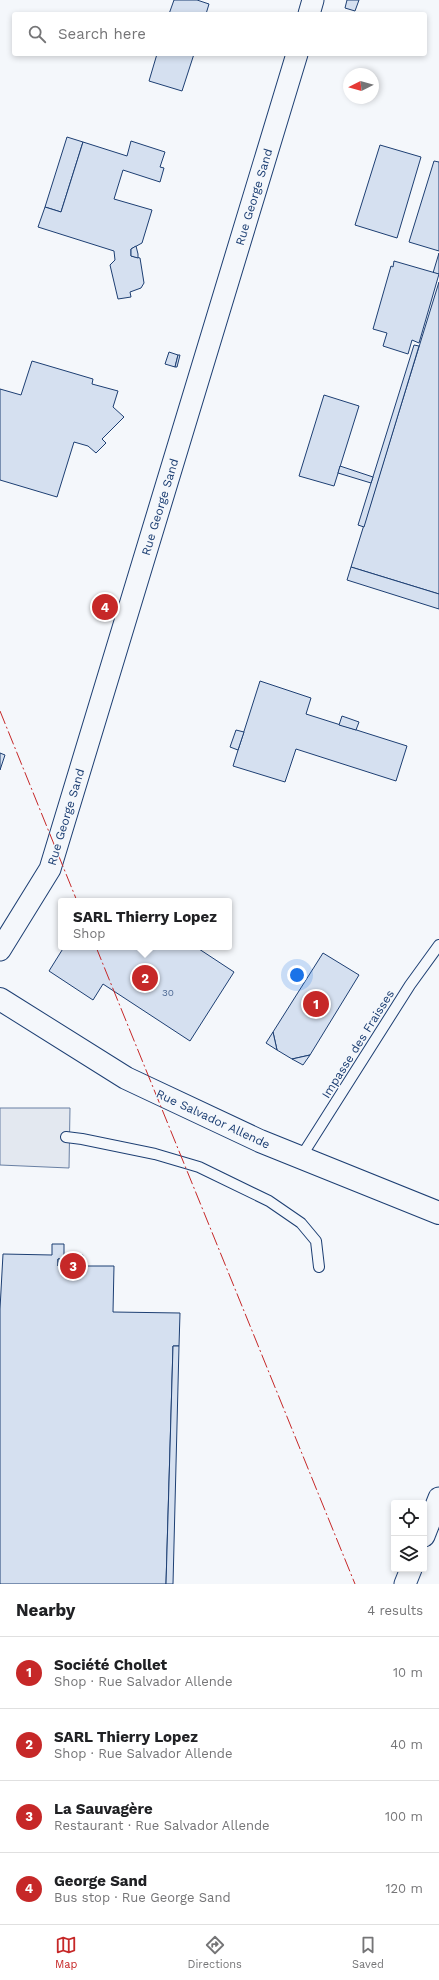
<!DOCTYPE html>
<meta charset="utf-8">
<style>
:root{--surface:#fff;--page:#f6f6f6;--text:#202124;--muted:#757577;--line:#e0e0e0;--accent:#c62828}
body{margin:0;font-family:"Work Sans",sans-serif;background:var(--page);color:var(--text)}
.controls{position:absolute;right:12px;bottom:12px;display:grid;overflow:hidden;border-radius:4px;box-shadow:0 2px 6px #0003}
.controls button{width:36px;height:36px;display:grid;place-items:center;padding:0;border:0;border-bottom:1px solid var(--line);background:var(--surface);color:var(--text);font:20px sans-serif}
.compass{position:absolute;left:343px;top:68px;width:36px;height:36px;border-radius:50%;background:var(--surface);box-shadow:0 2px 6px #0003;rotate:264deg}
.you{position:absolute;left:297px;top:975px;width:14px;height:14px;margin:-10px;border:3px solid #fff;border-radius:50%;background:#1a73e8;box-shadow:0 0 0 6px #1a73e833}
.badge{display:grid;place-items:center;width:26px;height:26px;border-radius:50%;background:var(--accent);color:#fff;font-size:13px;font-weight:700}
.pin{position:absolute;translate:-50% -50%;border:2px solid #fff;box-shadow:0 1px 4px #0006}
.popup{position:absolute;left:58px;top:898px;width:174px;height:52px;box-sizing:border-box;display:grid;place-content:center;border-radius:4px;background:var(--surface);filter:drop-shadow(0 1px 3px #0005);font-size:13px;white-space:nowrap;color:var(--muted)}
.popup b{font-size:15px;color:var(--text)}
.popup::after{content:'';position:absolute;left:50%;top:100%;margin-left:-8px;border:8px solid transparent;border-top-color:var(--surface)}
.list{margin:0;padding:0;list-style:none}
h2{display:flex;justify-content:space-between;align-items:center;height:52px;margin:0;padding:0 16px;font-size:17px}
h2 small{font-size:13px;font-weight:400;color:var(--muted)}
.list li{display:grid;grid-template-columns:26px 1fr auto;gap:12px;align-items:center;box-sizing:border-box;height:72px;padding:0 16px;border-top:1px solid var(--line)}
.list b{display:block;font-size:15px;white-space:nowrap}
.list p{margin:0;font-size:13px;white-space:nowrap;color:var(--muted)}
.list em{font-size:13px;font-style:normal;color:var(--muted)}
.icon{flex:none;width:22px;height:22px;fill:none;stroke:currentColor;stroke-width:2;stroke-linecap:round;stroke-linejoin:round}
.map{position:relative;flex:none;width:439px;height:1584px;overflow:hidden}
.search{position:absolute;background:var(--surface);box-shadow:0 2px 6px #0003;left:12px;right:12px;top:12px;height:44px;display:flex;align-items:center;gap:10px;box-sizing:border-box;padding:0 14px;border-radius:4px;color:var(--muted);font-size:15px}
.sheet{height:340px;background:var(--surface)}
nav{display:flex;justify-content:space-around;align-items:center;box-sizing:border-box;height:56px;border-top:1px solid var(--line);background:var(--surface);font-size:11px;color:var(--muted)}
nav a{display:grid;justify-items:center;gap:2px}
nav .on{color:var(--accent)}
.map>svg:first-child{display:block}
.parking{fill:#e3e8f0;stroke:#687fa3}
.building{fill:#d5e0f0;stroke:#1d3f73}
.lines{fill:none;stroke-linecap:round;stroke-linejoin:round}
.service-casing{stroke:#1d3f73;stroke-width:12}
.minor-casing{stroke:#1d3f73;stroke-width:23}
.tertiary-casing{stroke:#1d3f73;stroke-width:24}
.service{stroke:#f4f7fb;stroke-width:10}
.minor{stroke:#f4f7fb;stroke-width:21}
.tertiary{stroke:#f4f7fb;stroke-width:22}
.power{stroke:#c62828;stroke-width:1;stroke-dasharray:14 3 2 3;stroke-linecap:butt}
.labels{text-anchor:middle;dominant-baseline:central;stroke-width:3;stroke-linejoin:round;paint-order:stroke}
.number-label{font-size:10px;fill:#4b6792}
.street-label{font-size:12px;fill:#1d3f73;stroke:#f4f7fb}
</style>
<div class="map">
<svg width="439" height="1584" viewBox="0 0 439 1584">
<rect width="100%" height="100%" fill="#f4f7fb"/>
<polygon class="parking" points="0,1108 70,1108 69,1168 0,1165"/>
<g class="building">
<polygon points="174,0 197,0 209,4 206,14 169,14"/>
<polygon points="347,0 359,0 355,11 345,8"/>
<polygon points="157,54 194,54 182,91 149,81"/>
<polygon points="67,137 83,142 61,212 45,207"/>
<polygon points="131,141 165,152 160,167 164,168 160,182 123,170 114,199 152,210 142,243 131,249 131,256 140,258 144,283 141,288 130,292 131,297 118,299 110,265 115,260 114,251 38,227 45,207 61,212 83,142 127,156"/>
<polygon points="380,145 421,157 397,238 355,225"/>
<polygon points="434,161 439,162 439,251 409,242"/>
<polygon points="136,246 138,254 138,258 131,256 131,249"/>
<polygon points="439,253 439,274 433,273"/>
<polygon points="394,261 439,274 419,343 412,340 408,354 383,346 387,333 373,329 391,266 393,267"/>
<polygon points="439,282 439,594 351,567"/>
<polygon points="414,345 419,346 364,527 358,525"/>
<polygon points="169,352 178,355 175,367 165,364"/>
<polygon points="178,355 180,355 177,367 175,367"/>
<polygon points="32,361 93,379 92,384 118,391 113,407 124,417 102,439 106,443 96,453 88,446 74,442 57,497 0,480 0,389 21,395"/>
<polygon points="324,395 359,406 334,486 299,476"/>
<polygon points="340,466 373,477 371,483 338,473"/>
<polygon points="351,567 439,594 439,609 347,580"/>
<polygon points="260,681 311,698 306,714 407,746 396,781 296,749 285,782 233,766"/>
<polygon points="342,716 359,722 356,730 339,725"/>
<polygon points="236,730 244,732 238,750 230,747"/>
<polygon points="0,753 5,755 0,770"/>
<polygon points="64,947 196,947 234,972 190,1041 103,984 93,1000 49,971"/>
<polygon points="323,953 359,975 310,1055 292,1059 277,1050 273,1032"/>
<polygon points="273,1032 277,1050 266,1043"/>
<polygon points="310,1055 303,1065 292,1059"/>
<polygon points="52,1244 64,1244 64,1259 58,1259 58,1266 114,1266 113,1312 180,1313 179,1346 173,1346 166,1584 0,1584 0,1309 3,1254 52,1255"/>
<polygon points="64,1255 83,1255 83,1266 58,1266 58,1259 64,1259"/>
<polygon points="173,1346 179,1346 173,1584 166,1584"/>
</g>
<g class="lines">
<defs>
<g id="service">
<polyline points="66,1137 82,1139 155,1154 199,1167 269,1201 301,1223 316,1241 319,1267"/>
<polyline points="301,1157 410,985 439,945"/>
</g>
<g id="minor">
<polyline points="309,14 313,0"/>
<polyline points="0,950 50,869 297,54"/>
<polyline points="424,1536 439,1498"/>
<polyline points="405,1584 411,1569"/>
</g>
<polyline id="tertiary" points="0,999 126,1078 260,1141 439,1213"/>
</defs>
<use href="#service" class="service-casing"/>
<use href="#minor" class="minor-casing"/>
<use href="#tertiary" class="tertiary-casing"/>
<use href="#service" class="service"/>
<use href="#minor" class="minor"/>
<use href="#tertiary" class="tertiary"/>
<g class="power">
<polyline points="0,711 77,901"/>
<polyline points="96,947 355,1584"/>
</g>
</g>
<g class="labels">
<g class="number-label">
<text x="168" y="992">30</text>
</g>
<g class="street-label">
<text transform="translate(254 197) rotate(-73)">Rue George Sand</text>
<text transform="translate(160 507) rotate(-73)">Rue George Sand</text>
<text transform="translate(66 817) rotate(-73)">Rue George Sand</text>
<text transform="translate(358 1044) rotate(-58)">Impasse des Fraisses</text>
<text transform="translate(213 1119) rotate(25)">Rue Salvador Allende</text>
</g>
</g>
</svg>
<div class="controls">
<button><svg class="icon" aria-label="locate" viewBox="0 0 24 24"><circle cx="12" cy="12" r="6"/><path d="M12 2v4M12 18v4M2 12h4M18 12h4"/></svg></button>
<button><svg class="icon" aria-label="layers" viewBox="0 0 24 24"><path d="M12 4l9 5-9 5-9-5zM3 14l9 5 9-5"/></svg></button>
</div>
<svg class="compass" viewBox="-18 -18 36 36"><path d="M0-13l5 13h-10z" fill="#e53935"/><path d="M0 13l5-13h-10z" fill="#757577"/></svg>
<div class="you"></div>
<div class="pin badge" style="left:316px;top:1004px">1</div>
<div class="pin badge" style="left:145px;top:978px">2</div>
<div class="popup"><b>SARL Thierry Lopez</b>Shop</div>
<div class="pin badge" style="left:73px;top:1266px">3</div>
<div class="pin badge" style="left:105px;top:607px">4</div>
<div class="search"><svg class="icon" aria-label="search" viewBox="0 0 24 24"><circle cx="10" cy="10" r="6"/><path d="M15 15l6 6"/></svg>Search here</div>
</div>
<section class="sheet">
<h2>Nearby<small>4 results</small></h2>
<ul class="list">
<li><span class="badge">1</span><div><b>Société Chollet</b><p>Shop · Rue Salvador Allende</p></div><em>10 m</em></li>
<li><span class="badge">2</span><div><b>SARL Thierry Lopez</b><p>Shop · Rue Salvador Allende</p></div><em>40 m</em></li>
<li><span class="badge">3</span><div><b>La Sauvagère</b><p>Restaurant · Rue Salvador Allende</p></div><em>100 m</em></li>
<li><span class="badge">4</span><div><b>George Sand</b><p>Bus stop · Rue George Sand</p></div><em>120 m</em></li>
</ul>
</section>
<nav>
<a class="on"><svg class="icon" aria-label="map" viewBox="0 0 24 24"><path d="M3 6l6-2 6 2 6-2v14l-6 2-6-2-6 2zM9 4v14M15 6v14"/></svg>Map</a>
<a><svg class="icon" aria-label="directions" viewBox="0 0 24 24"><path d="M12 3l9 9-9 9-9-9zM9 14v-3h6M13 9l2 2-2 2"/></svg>Directions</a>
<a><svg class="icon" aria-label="saved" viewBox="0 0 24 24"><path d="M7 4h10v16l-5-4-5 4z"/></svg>Saved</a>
</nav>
